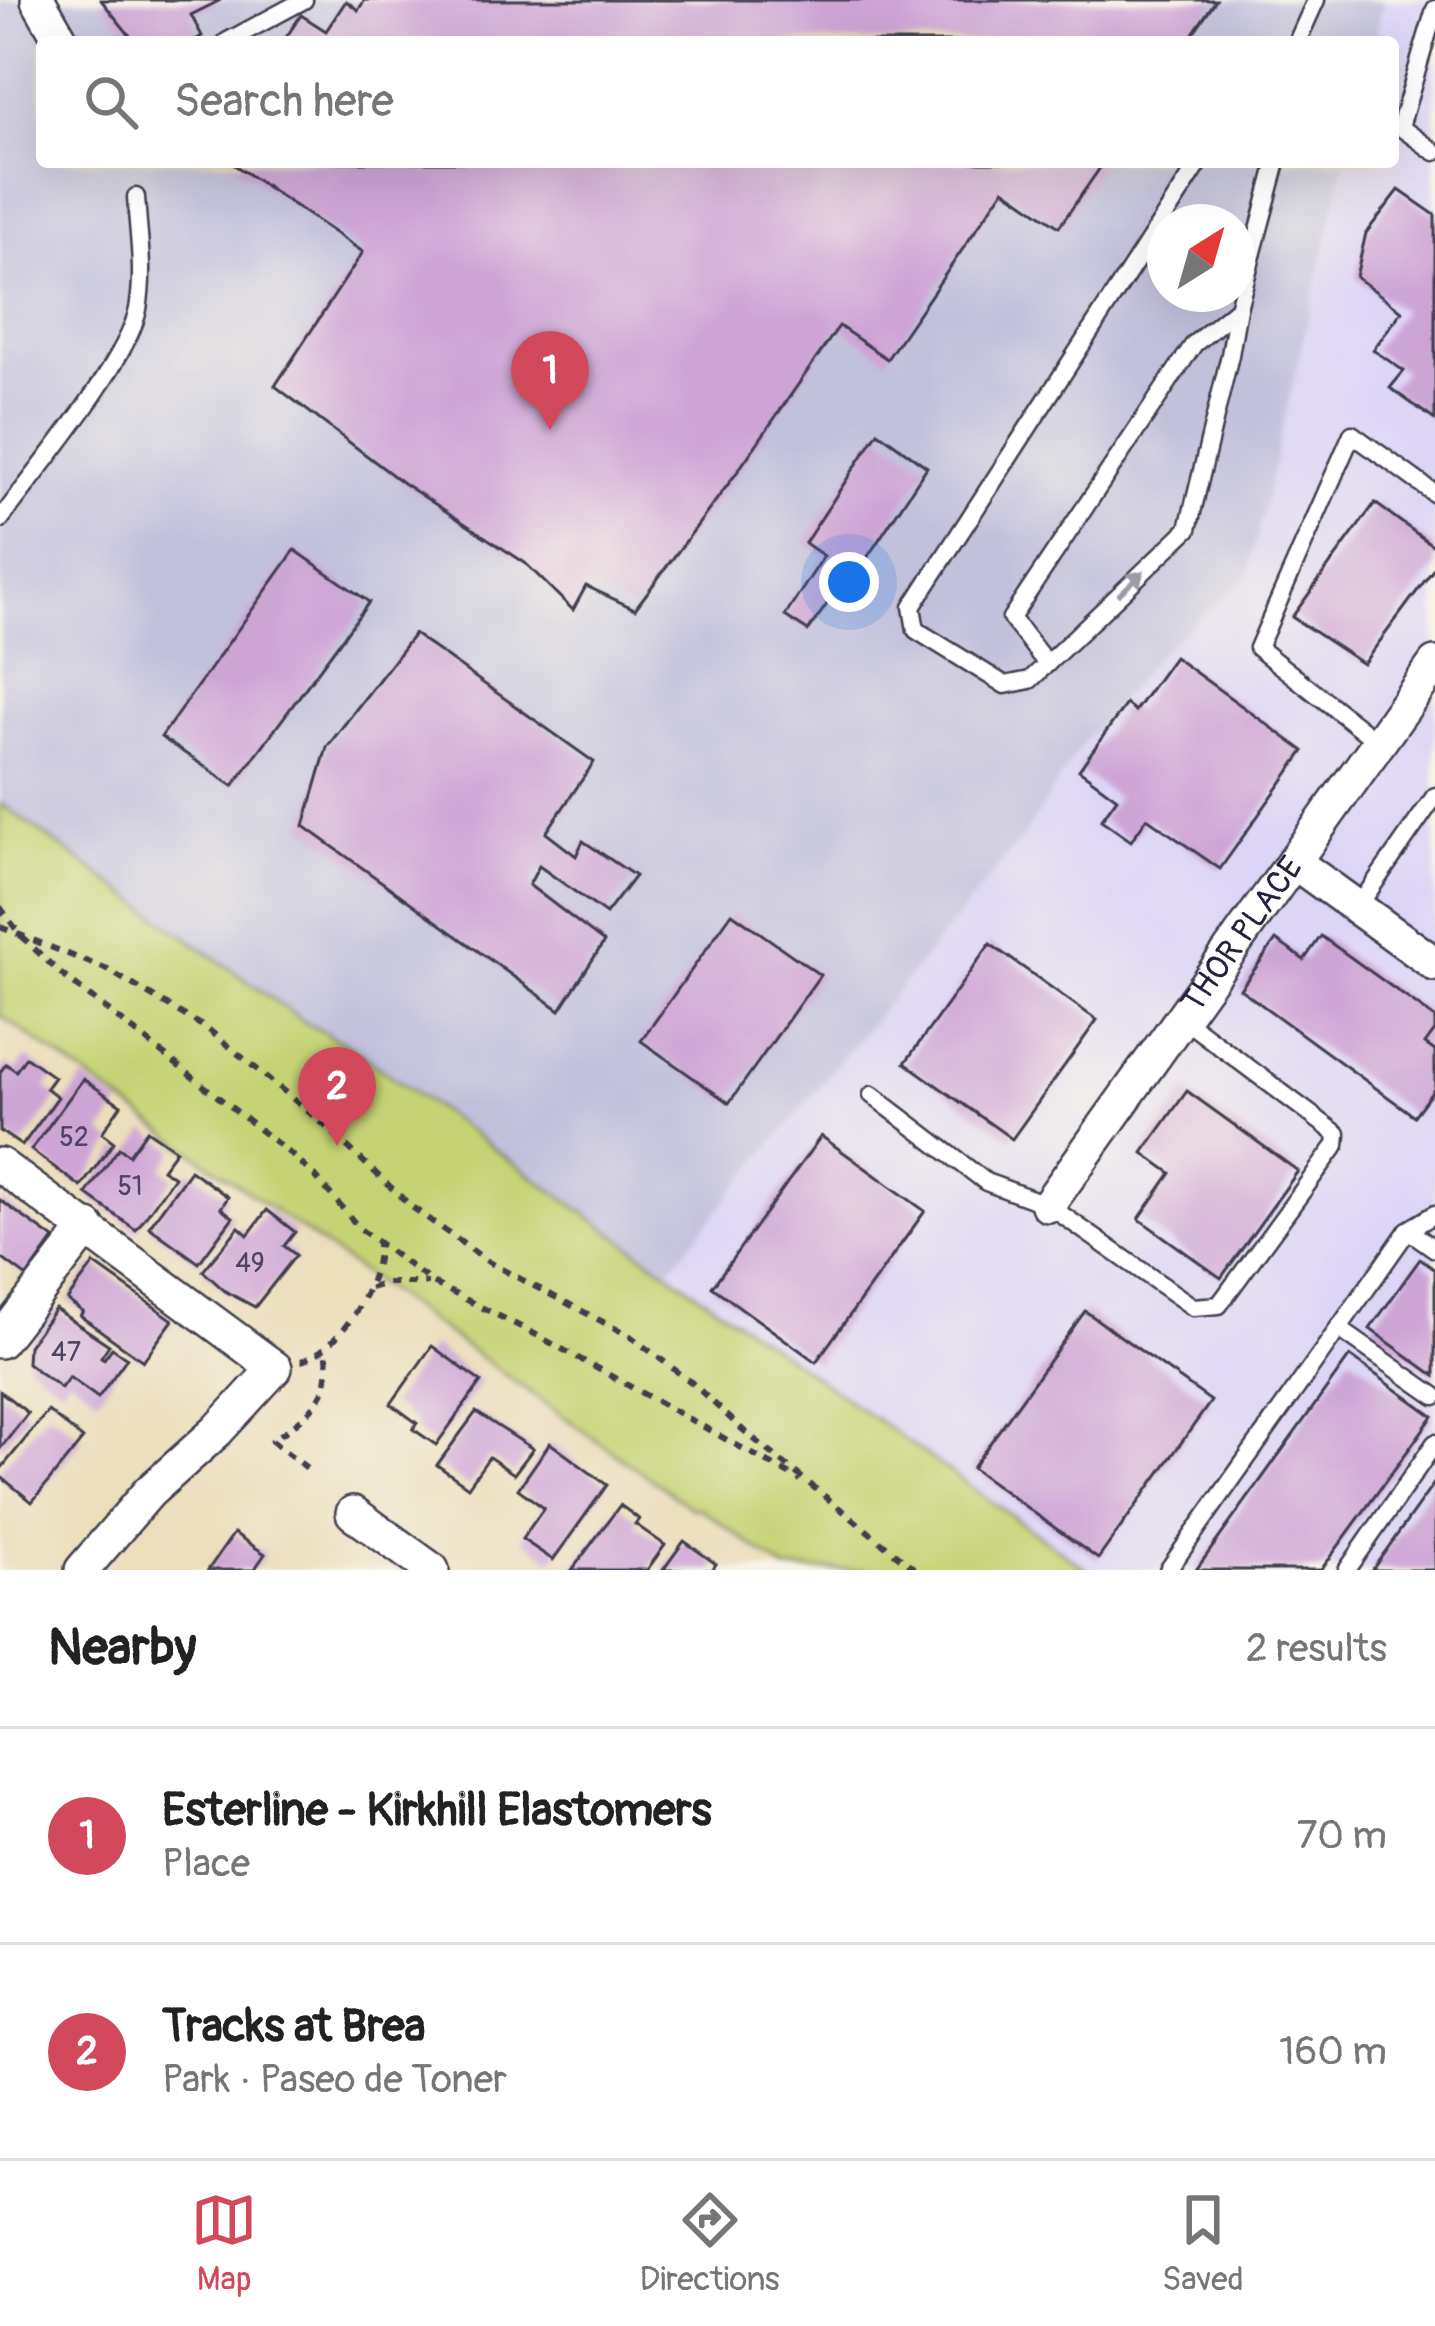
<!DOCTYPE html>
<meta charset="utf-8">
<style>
:root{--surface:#fff;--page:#f2f2f2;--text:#222;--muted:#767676;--line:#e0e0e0;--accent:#d1495b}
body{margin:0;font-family:Pangolin,sans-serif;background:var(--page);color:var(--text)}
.compass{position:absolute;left:1147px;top:204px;width:108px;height:108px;border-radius:50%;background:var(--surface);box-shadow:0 12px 48px #0002;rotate:37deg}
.you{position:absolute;left:849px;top:582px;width:42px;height:42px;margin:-30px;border:9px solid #fff;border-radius:50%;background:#1a73e8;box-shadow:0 0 0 18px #1a73e833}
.badge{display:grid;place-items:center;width:78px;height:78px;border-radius:50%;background:var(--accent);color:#fff;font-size:39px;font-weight:700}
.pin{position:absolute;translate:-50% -99px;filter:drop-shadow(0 3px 6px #0008)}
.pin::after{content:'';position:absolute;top:63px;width:42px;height:36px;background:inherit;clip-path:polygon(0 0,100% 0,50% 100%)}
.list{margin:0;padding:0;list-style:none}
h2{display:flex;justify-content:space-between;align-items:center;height:156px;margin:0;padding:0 48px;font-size:51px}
h2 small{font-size:39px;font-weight:400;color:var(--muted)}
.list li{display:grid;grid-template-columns:78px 1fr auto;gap:36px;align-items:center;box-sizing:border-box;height:216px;padding:0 48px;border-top:3px solid var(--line)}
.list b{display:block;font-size:45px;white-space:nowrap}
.list p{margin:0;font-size:39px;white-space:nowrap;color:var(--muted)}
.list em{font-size:39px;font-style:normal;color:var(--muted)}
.icon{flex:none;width:66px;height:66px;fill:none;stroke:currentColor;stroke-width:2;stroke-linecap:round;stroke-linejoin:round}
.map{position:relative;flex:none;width:1435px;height:1570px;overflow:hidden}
.search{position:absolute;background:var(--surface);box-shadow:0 12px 48px #0002;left:36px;right:36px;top:36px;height:132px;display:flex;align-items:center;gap:30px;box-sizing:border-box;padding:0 42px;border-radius:12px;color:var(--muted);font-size:45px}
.sheet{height:588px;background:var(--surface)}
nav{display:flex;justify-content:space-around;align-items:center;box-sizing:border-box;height:168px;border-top:3px solid var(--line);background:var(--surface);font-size:33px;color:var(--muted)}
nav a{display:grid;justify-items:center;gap:6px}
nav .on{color:var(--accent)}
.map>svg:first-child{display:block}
.built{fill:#ddd5f6}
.industrial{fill:#c2c1dc;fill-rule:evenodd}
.green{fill:#c6d374;stroke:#747a58;stroke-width:3}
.building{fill:#cda5d5}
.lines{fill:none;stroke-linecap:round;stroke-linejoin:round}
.lane-casing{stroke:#403e4e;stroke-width:21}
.street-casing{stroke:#403e4e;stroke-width:38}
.path{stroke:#403e4e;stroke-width:6;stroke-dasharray:9 9;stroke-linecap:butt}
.lane{stroke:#fff;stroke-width:16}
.street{stroke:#fff;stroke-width:33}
.oneway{fill:#9c9ca7}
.labels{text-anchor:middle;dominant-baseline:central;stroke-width:9;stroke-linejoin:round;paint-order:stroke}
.number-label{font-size:27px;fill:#4d4362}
.street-label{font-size:33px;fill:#22223b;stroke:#f7f3e8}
</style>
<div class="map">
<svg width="1435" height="1570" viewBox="0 0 1435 1570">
<rect width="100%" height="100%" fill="#f7f3e8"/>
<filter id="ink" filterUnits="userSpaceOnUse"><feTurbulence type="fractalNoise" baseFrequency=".00833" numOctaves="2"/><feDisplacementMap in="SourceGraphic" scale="24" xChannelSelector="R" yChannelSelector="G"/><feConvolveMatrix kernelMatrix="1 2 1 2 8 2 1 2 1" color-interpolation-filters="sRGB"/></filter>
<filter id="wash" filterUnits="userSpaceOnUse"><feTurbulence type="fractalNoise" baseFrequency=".004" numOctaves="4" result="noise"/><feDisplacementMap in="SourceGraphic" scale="48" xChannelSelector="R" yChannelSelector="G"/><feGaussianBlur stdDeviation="2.7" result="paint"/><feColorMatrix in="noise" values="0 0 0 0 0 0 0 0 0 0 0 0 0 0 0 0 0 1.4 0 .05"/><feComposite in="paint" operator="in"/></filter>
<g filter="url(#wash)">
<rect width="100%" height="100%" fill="#ebdebb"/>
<polygon class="built" points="1384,0 1435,0 1435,1570 1088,1570 668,1272 1022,838 1082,744 1158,654 1248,574 1345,162 1393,162 1393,42 1374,42"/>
<path class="industrial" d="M 0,0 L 1384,0 L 1374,42 L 42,42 L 42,162 L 1345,162 L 1248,574 L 1158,654 L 1082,744 L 1022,838 L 668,1272 L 346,1044 L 304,1022 L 0,803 ZM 1165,222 L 1237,222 L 1237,294 L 1165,294 Z"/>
<polygon class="green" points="0,803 304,1022 346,1044 1088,1570 786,1570 701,1509 692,1508 0,1015"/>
<g id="blocks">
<g class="building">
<polygon points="101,0 221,0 191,15 202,36 192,42 135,42"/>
<polygon points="365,0 1216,0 1187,42 283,42 301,15 326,31 346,1 358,10"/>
<polygon points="230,162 1104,162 1059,227 1004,189 887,359 839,326 735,475 635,609 586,586 573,610 525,563 403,483 275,386 363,252"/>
<polygon points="1399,190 1435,215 1435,420 1390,388 1404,371 1373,350 1402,311 1356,277 1366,233"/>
<polygon points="878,432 927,467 855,576 849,573 808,631 785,616 824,556 805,543"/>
<polygon points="1375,503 1435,547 1435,567 1363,664 1292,617"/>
<polygon points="295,550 369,602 233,786 161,737"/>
<polygon points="414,634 594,762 546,833 576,856 583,841 635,876 606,914 539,866 529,885 604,942 560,1010 304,826 327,747"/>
<polygon points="1174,657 1304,751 1220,869 1147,818 1131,841 1101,820 1117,798 1079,770 1126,704 1135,711"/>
<polygon points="732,913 820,975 729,1103 641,1041"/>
<polygon points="1321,936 1435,1018 1435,1030 1425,1044 1435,1051 1435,1088 1414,1116 1240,989 1276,940 1304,960"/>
<polygon points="990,944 1097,1020 1012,1139 905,1063"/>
<polygon points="26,1057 54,1077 46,1088 58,1097 22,1146 0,1131 0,1072 6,1064 16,1071"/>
<polygon points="83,1079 121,1105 102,1133 114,1142 81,1187 31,1150"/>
<polygon points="1187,1091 1298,1171 1221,1278 1139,1219 1171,1173 1143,1153"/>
<polygon points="147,1130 176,1150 162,1169 174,1177 136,1230 86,1194 119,1148 129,1155"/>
<polygon points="821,1136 925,1211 816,1362 712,1287"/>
<polygon points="190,1170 228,1197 221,1208 233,1217 199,1263 149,1227"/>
<polygon points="0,1200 54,1239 27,1277 0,1257"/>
<polygon points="267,1210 295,1232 284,1246 296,1255 255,1307 225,1291 203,1271 239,1227 248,1235"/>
<polygon points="1420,1259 1435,1270 1435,1376 1370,1329"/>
<polygon points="94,1264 173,1320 143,1361 80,1316 83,1312 67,1300"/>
<polygon points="55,1309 109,1345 101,1357 104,1359 112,1348 127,1358 98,1398 69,1377 61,1388 27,1363 28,1346"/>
<polygon points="1085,1311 1211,1401 1098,1559 972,1468"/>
<polygon points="432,1346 481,1382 436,1445 413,1429 417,1423 391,1404"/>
<polygon points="1350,1356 1433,1416 1321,1570 1196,1570"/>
<polygon points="0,1391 28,1413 0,1449"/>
<polygon points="48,1411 83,1439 32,1502 0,1476 0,1470"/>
<polygon points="476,1412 533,1449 514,1474 489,1457 468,1487 437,1465"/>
<polygon points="550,1443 607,1485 553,1560 522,1539 544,1508 518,1489"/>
<polygon points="1435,1482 1435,1570 1372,1570"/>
<polygon points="620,1505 639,1519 635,1524 665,1545 647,1570 572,1570"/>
<polygon points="234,1533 265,1554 254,1570 208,1570"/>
<polygon points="684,1541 716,1564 712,1570 663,1570"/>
</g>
</g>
</g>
<g filter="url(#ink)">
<use href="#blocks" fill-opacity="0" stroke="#403e4e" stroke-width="3"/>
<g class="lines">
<defs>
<g id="lane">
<polyline points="1435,9 1400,127 1435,152"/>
<polyline points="226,42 304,0"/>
<polyline points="1297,42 1316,0"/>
<polyline points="1200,162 912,607 916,630 1005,685 1030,680 1188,529 1230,355 1238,308"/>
<path d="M 0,520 C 34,474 129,360 138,309 C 145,273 138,233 136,197"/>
<polyline points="1047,664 1011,618 1194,344 1238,308 1277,162"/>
<polyline points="1379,743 1258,648 1352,434 1435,494"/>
<polyline points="1357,908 1435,796"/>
<polyline points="872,1095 986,1182 1048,1205 1193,1307 1219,1305 1336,1145 1337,1134 1182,1018"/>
<polyline points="1408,1230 1435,1249"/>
<polyline points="1338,1328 1435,1396"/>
<polyline points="1168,1570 1408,1230 1435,1214"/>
<polyline points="1347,1570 1435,1443"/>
</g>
<g id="street">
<polyline points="38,0 62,42"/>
<polyline points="1294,862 1435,964"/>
<polyline points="0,1165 275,1368 217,1431 149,1492 82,1570"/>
<path id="s1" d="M 1048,1205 L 1435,664"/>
<polyline points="0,1341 88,1227"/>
<polyline points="353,1513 432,1570"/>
</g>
</defs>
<use href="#lane" class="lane-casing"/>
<use href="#street" class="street-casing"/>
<g class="path">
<polyline points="0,907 21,936 60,973 287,1151 315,1176 360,1229 433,1283 531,1332 800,1480"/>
<polyline points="0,927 108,970 209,1030 320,1121 412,1207 490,1263 630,1336 691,1382 743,1430 916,1570"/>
<polyline points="370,1288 386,1283 428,1283"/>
<path d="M 301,1361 C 340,1350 380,1283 378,1244"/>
<path d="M 307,1468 L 272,1441 C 309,1414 334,1399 326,1349"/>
</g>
<use href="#lane" class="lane"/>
<use href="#street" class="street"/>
</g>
<defs><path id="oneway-solid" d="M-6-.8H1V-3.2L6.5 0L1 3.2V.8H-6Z" transform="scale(3)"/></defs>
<use class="oneway" href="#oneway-solid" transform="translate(1131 583) rotate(-44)"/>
</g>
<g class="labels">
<g class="number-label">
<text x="74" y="1137">52</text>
<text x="130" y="1186">51</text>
<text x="250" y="1263">49</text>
<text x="66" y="1352">47</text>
</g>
<g class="street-label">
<text stroke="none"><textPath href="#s1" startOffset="333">THOR PLACE</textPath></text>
</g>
</g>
</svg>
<svg class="compass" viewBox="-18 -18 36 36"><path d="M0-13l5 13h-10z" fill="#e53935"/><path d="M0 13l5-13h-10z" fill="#767676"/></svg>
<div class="you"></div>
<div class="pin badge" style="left:550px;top:430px">1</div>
<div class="pin badge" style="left:337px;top:1146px">2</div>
<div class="search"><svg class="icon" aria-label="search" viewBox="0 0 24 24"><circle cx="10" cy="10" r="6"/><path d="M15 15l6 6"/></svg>Search here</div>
</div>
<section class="sheet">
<h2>Nearby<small>2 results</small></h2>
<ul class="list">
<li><span class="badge">1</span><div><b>Esterline - Kirkhill Elastomers</b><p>Place</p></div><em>70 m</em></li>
<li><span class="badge">2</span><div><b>Tracks at Brea</b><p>Park · Paseo de Toner</p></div><em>160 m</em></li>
</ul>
</section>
<nav>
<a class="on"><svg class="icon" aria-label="map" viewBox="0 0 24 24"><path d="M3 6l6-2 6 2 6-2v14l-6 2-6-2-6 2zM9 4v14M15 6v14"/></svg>Map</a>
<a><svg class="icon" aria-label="directions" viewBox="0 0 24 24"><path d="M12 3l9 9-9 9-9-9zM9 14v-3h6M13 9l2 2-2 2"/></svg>Directions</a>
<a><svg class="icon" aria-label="saved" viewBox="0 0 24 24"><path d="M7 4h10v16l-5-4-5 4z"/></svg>Saved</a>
</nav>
